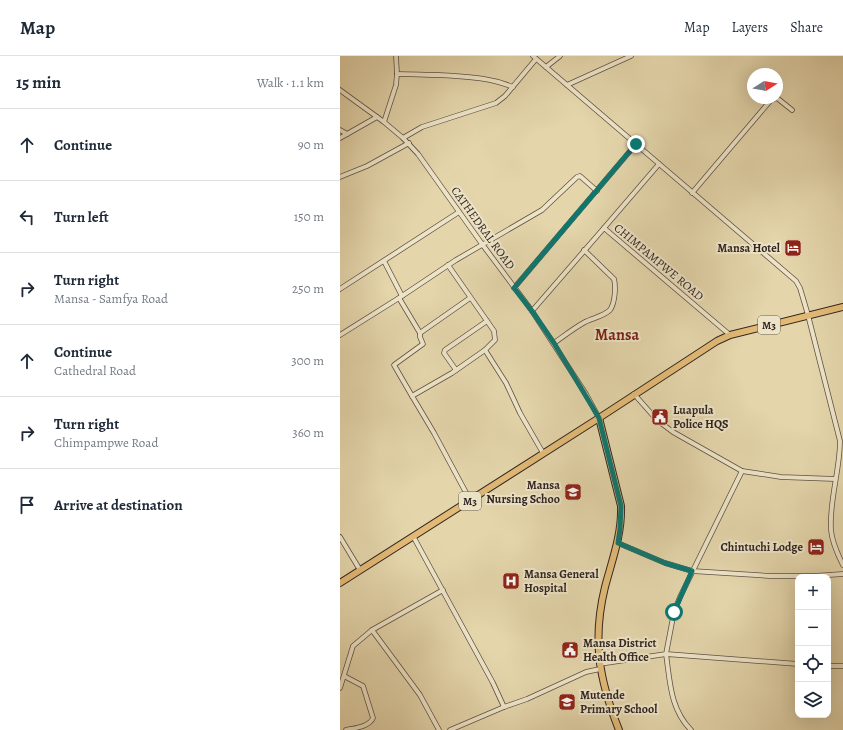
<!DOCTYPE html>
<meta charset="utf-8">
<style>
:root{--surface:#fff;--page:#f2f2f3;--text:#1f2937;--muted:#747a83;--line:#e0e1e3}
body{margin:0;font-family:Alegreya,serif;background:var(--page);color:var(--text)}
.controls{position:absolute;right:12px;bottom:12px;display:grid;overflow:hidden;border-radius:8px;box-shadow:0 4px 16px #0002}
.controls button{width:36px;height:36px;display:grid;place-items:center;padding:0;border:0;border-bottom:1px solid var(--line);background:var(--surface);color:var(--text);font:20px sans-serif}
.compass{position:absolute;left:407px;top:12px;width:36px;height:36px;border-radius:50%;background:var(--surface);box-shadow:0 4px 16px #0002;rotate:79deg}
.stop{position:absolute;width:12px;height:12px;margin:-9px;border:3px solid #0f766e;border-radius:50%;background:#fff}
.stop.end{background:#0f766e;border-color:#fff;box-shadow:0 1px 4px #0008}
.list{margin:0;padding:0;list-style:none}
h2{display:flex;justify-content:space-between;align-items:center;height:52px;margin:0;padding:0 16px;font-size:17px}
h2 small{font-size:13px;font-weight:400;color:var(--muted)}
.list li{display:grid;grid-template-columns:26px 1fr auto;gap:12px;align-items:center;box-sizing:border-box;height:72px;padding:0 16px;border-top:1px solid var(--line)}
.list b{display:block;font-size:15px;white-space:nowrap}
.list p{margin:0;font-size:13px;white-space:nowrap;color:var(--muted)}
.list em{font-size:13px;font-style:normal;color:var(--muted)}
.icon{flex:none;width:22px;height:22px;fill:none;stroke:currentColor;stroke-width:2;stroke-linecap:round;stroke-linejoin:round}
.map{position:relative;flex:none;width:503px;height:674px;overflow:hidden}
header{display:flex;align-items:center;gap:24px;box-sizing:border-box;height:56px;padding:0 20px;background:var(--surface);border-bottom:1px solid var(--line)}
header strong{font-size:19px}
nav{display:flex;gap:22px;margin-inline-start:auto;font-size:14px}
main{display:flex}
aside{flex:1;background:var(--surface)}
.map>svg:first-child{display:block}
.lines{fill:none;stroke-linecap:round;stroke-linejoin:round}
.minor-casing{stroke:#5e5143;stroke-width:5.5}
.primary-casing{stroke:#312520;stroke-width:8}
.minor{stroke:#ede4c8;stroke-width:4}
.primary{stroke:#e2ba76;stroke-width:6}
.route{stroke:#0f766e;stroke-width:5}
.labels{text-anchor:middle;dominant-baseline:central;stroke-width:4;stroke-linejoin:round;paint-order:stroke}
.shield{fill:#ede4c8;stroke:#695e52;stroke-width:1}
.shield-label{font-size:11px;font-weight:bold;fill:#312520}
.street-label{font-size:12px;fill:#312520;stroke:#ede4c8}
.poi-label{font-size:12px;font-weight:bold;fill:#312520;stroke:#ede4c8;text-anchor:start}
.district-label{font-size:16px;font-weight:bold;fill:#7a1f14;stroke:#ede4c8}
</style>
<header>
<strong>Map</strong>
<nav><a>Map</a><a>Layers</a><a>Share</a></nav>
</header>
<main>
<aside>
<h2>15 min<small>Walk · 1.1 km</small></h2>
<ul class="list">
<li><svg class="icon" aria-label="ahead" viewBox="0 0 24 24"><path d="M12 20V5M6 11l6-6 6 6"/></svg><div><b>Continue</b></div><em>90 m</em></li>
<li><svg class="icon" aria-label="left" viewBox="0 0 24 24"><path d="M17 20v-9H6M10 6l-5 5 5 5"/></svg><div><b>Turn left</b></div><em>150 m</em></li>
<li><svg class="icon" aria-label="right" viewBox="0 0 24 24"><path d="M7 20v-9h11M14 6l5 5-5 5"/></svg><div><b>Turn right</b><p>Mansa - Samfya Road</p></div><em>250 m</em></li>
<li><svg class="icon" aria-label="ahead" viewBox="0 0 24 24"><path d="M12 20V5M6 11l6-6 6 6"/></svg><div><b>Continue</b><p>Cathedral Road</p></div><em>300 m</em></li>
<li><svg class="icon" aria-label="right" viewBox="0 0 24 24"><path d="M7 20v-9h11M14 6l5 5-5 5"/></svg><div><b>Turn right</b><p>Chimpampwe Road</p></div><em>360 m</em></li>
<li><svg class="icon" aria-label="arrive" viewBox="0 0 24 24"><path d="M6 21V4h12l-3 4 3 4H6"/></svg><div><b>Arrive at destination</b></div></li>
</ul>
</aside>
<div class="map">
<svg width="503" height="674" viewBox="0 0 503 674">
<rect width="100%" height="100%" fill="#e4d5ab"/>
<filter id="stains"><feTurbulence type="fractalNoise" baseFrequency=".005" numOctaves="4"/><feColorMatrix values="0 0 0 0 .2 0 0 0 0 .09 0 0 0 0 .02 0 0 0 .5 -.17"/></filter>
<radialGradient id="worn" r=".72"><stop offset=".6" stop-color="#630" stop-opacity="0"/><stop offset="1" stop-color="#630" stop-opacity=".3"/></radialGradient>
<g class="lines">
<defs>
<g id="minor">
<path d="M 193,0 L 456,225 L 460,232 L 468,259 L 500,385 C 500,415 489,444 491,474 C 492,486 498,499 503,509"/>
<polyline points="206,11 220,0"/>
<path d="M 57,18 C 71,18 86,19 100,19 C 126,21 149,21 173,31"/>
<polyline points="227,29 291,0"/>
<polyline points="0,34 44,66 63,82 78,98 142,188 192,255 246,338 259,362"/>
<polyline points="44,66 56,29 57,18 56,0"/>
<polyline points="0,74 7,78"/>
<polyline points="0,82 37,61"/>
<polyline points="63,82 82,71 156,47 165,40 196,3"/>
<polyline points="0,121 27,110 69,87"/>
<polyline points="352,137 431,44 437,42 452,54"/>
<polyline points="264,172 319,108"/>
<polyline points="44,205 62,240"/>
<polyline points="108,209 154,275 155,284 145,294 166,327 180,357 203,397"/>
<polyline points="174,232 296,88"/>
<polyline points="0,233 119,156"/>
<polyline points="59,242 80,277 80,281 83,288 54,309 72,340"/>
<polyline points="192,255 264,172 390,279"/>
<polyline points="80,277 130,242"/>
<polyline points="0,279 59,242 116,204 202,154 237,121 240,120 257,135"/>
<path d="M 214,287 C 224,280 234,272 245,266 C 253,262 264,260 270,254 C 275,247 276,231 274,223 L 244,194"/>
<polyline points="116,314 104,297 105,294 147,265"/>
<polyline points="294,338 317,364 333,376 402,415"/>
<polyline points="130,444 94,377 72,340 112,317 145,294"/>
<polyline points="73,480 153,627 164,651 187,643 246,616 260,613"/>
<polyline points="0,481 20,514"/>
<polyline points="278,487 325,507 352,515 430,520 474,520 503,518"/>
<polyline points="259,608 326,598 334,556 340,541 402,415 441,421 495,423"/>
<polyline points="488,610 503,610"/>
<path d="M 4,620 L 23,630 L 33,662 C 29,671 15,672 6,674"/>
<polyline points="0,632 13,590 32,574"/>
<polyline points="99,674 80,639 32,574 103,534"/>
<polyline points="110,674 164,651"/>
<path d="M 351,674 C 330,653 330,625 326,598 L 458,608"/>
</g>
<g id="primary">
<path d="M 259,362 L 281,450 C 282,479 272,504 265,531 C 252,584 259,624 279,674"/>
<polyline points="0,527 259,362 377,285 390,279 503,251"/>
</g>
</defs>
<use href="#minor" class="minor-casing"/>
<use href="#primary" class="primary-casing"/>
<use href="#minor" class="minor"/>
<use href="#primary" class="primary"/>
</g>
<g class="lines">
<polyline class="route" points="296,88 174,232 192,255 214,287 259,362 281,450 280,473 278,487 325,507 352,515 334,556"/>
</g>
<defs>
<symbol id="hotel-square" viewBox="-11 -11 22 22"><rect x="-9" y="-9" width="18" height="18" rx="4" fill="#8f2418" stroke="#ede4c8"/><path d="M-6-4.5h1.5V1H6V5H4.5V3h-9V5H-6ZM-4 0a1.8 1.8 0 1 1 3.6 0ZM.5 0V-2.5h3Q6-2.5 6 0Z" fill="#fff"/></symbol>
<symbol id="civic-square" viewBox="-11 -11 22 22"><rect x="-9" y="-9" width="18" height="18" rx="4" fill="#8f2418" stroke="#ede4c8"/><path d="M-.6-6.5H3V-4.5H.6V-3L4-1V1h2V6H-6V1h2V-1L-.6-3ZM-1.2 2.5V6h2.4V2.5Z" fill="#fff"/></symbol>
<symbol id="university-square" viewBox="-11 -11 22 22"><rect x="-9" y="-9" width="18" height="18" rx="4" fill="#8f2418" stroke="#ede4c8"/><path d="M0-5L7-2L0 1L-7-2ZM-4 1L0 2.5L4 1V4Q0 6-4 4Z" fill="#fff"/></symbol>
<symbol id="hospital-square" viewBox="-11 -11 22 22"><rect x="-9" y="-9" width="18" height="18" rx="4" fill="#8f2418" stroke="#ede4c8"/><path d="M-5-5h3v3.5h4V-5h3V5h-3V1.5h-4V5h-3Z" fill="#fff"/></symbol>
<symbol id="school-square" viewBox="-11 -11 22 22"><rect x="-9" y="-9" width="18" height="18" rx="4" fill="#8f2418" stroke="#ede4c8"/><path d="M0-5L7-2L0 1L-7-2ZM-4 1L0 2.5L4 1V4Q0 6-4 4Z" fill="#fff"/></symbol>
</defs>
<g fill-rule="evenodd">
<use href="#hotel-square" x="443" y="182" width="20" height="20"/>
<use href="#civic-square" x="310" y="351" width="20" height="20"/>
<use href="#university-square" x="223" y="426" width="20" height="20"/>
<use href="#hotel-square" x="466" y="481" width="20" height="20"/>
<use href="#hospital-square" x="161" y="515" width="20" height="20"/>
<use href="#civic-square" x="220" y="584" width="20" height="20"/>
<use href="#school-square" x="217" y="636" width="20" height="20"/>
</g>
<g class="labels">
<g class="shield">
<rect x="418" y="260" width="22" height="18" rx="3"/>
<rect x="119" y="436" width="22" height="18" rx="3"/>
</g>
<g class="shield-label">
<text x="429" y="269">M3</text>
<text x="130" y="445">M3</text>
</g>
<g class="street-label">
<text transform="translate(143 172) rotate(54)">CATHEDRAL ROAD</text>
<text transform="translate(319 206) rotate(40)">CHIMPAMPWE ROAD</text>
</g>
<g class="poi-label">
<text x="440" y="192" text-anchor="end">Mansa Hotel</text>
<text x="333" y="354">Luapula<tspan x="333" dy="14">Police HQS</tspan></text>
<text x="220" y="429" text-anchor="end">Mansa<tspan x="220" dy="14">Nursing Schoo</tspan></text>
<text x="463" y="491" text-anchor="end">Chintuchi Lodge</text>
<text x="184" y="518">Mansa General<tspan x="184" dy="14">Hospital</tspan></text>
<text x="243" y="587">Mansa District<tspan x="243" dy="14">Health Office</tspan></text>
<text x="240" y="639">Mutende<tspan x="240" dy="14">Primary School</tspan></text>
</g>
<g class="district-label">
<text x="277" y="279">Mansa</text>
</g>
</g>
<rect width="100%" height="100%" filter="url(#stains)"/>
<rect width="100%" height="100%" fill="url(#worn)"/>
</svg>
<div class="controls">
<button>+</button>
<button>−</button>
<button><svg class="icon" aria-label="locate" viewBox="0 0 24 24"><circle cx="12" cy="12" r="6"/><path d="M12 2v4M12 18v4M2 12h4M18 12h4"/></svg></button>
<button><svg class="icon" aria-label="layers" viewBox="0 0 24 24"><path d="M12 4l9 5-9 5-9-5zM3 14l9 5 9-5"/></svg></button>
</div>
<svg class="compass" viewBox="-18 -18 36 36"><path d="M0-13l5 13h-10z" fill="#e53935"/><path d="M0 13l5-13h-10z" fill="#747a83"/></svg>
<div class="stop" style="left:334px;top:556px"></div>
<div class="stop end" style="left:296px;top:88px"></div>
</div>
</main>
